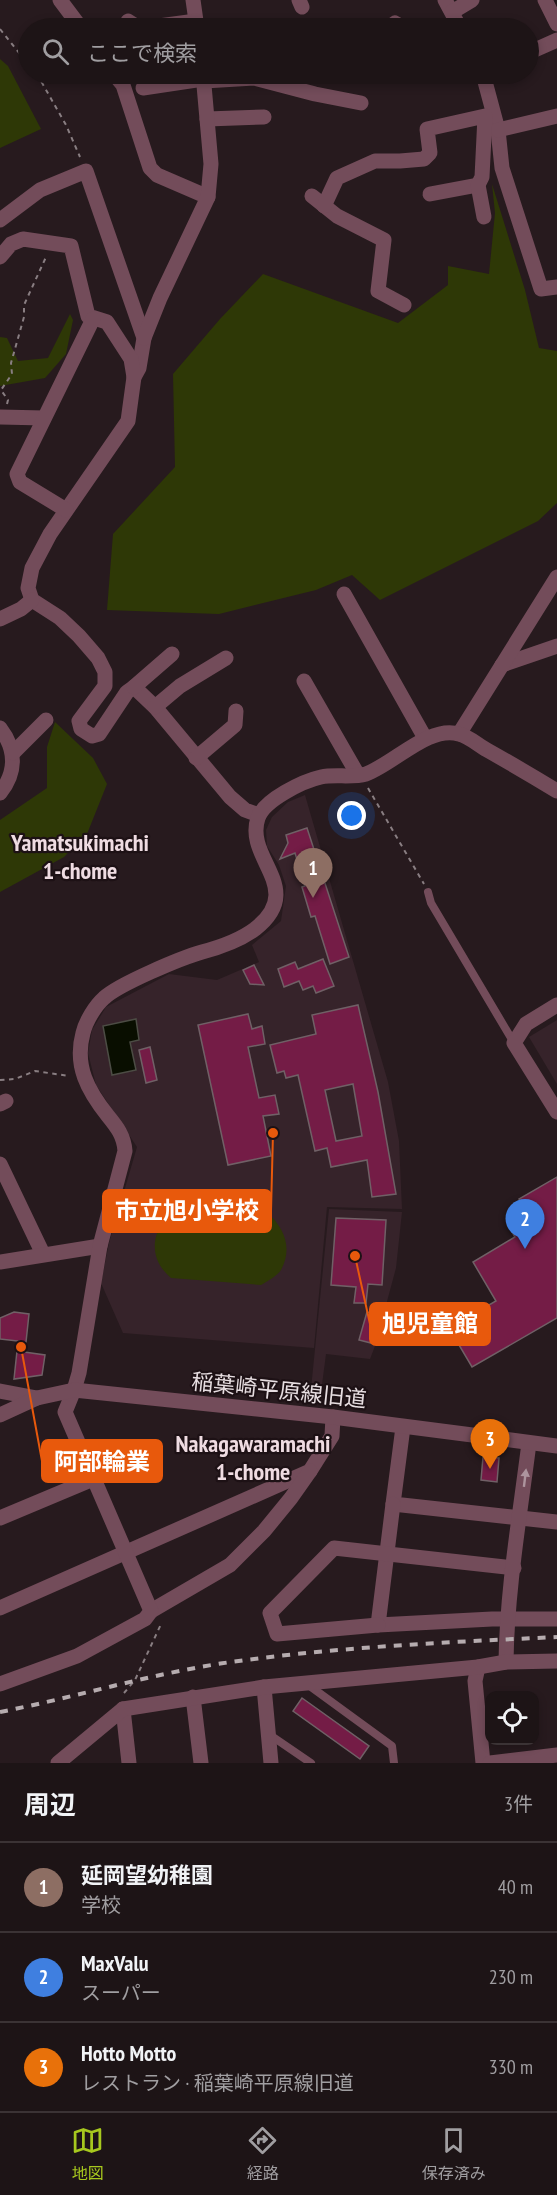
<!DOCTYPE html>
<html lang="ja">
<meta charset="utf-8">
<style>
:root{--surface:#1d1416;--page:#251d1f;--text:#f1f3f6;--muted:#a09ea1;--line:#3b3335;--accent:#a7c81e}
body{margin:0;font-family:"PT Sans Narrow","Noto Sans JP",sans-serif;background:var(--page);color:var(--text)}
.controls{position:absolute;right:18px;bottom:18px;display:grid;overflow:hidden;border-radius:12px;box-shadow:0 3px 9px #0003}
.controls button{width:54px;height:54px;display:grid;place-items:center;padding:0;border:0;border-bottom:2px solid var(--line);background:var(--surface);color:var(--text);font:30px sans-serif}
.you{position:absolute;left:352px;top:816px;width:21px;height:21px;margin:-15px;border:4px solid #fff;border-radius:50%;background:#1a73e8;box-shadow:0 0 0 9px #1a73e833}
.badge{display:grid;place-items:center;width:39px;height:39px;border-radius:50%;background:var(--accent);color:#fff;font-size:20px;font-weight:700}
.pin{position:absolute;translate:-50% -50px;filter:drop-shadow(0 2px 3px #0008)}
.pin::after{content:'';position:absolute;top:32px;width:21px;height:18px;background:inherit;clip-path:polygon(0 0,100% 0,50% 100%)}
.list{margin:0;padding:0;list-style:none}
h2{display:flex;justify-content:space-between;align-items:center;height:78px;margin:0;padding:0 24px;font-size:26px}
h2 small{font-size:20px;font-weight:400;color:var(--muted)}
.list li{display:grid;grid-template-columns:39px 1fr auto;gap:18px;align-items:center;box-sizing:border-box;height:90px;padding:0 24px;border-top:2px solid var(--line)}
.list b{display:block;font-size:22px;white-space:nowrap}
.list p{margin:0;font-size:20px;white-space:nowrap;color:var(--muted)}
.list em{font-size:20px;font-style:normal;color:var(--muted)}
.icon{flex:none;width:33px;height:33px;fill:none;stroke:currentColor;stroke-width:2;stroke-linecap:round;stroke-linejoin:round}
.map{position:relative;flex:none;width:557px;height:1763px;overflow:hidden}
.search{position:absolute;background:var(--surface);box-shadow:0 3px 9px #0003;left:18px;right:18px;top:18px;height:66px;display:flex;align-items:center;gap:15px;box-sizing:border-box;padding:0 21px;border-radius:33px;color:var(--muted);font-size:22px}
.sheet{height:348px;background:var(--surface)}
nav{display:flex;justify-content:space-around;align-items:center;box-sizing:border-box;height:84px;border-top:2px solid var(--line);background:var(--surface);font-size:16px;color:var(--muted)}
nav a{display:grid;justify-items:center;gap:3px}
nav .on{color:var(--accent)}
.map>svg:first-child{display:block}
.built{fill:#36232a}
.green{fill:#2e3806}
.water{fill:#090e00;stroke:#4c4c44;stroke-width:1.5}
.building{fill:#741c46;stroke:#706066;stroke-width:1.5;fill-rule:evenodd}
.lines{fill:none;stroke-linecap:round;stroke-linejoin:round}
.path{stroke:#897e82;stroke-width:2;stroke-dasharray:4.5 4.5;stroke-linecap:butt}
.service{stroke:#734c5a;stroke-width:8}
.minor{stroke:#734c5a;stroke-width:15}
.tertiary{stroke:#734c5a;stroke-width:15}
.rail{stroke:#b6acaf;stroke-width:4;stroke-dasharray:8 8;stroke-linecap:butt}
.oneway{fill:#ad959e}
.labels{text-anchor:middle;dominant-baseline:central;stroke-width:4.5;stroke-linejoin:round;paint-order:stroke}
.street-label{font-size:22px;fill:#e7dee1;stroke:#1d1115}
.neighbourhood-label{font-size:24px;font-weight:bold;fill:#efdce2;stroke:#1d1115}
.leader{fill:none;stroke:#e8590c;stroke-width:2}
.callout-dot{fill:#e8590c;stroke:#1d1115;stroke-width:2}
.callout{fill:#e8590c;stroke:#e8590c;stroke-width:2}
.callout-label{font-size:24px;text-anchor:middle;font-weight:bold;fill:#fff}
</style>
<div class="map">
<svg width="557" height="1763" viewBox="0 0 557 1763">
<rect width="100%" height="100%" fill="#271a1e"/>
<g class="built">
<polygon points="305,795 388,1082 399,1141 402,1209 327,1207 314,1348 123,1333 101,1283 109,1243 137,1147 96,1085 88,1053 92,1030 106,1007 169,974 217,980 259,962 252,945 281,921 286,886 279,865 267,846 266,830 272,817 288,802"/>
<polygon points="557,1020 557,1084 529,1037"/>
<polygon points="329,1209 402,1212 396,1268 375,1346 370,1359 326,1354 320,1400 310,1399"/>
</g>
<g class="green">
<polygon points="0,59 8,66 41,129 0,148"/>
<polygon points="492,184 525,290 539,348 557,351 557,503 538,521 380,600 352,575 316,590 219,614 107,610 113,534 175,467 173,374 220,319 263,274 398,323 448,285 448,266 489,274 495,213"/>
<polygon points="70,314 73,320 66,354 45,378 0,386 0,337 7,338 18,361 48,358"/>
<polygon points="55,722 93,758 107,784 87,834 64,857 0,892 0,820 47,788 47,747"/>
<path d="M 183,1206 L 268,1213 C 284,1228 293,1248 281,1270 C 277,1276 268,1281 261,1285 L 171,1278 C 143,1254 154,1221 183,1206 Z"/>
</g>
<polygon class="water" points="136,1019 139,1040 130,1042 136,1070 112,1075 103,1026"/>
<g class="building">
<polygon points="307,828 349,957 330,964 315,916 311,917 302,887 305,886 295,853 280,859 288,843 286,835"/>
<polygon points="323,959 334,986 316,993 313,986 303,990 299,981 284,987 278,969 295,962 298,969"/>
<polygon points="254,965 264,985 250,984 243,970"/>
<path d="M 358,1005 L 378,1092 L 396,1194 L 372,1197 L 367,1160 L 331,1167 L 327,1148 L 315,1151 L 298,1075 L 286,1078 L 284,1071 L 277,1073 L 270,1045 L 316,1034 L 312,1015 ZM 353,1084 L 362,1136 L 336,1141 L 325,1090 Z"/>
<polygon points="248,1014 252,1029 262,1026 265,1044 248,1047 259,1098 275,1095 279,1114 263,1116 271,1156 228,1165 198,1025"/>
<polygon points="150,1047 157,1080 146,1083 139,1050"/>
<polygon points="557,1177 557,1318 472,1367 449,1328 496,1301 473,1262 515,1237 508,1225 527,1214 519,1199"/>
<polygon points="336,1218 386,1220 382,1285 368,1284 366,1303 354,1303 356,1287 331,1285"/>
<polygon points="14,1312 29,1314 26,1342 0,1339 0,1318"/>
<polygon points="367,1312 380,1315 371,1343 359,1340"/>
<polygon points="17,1351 45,1355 42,1375 14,1379"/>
<polygon points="483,1457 499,1458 497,1482 481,1480"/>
<polygon points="302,1698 369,1746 360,1759 293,1711"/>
</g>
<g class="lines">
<g class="path">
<polyline points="0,29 28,64"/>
<polyline points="37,74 66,125 80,157"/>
<polyline points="7,404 8,400 1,390 12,374 11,363 24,317 24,305 46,257"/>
<polyline points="368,788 424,884"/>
<polyline points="0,1080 15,1079 35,1071 69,1076"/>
<polyline points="124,1693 135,1680 162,1622"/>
</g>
<g class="service">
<polyline points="428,892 431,903 514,1043"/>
<polyline points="307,1684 392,1746 394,1763"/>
<polyline points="270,1735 311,1763"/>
</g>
<g class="minor">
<polyline points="60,0 81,28"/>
<polyline points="193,0 197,28"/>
<polyline points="299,0 302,7"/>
<polyline points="445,0 460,28"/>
<polyline points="545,0 557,24"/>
<polyline points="452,12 472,0"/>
<polyline points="128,21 139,28"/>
<polyline points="144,28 196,21"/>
<polyline points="389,28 395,23 404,28"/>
<polyline points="528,53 557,40"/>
<polyline points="114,74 123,85 150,168 157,175 208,197"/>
<polyline points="483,74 498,130 502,168 541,289 557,287"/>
<polyline points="204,81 254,78 315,94 361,103"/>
<polyline points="143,88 203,79"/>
<polyline points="207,119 264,117"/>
<polyline points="498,130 557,116"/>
<polyline points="430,194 478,185"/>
<polyline points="312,196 337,216 384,240 378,291 404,305"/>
<polyline points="324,206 337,178 375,161 400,161 424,159 430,153 427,129 485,116 482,177 478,185 484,217"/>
<polyline points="0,220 40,190 86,171 144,338 139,368 134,377"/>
<polyline points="0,257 11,244 23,239 71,246 88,316 107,322 131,359 134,377 128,421 50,534 32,568 28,588 32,600 60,618 79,636 98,658 105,672 105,686 79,721 81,729 92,736 99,734 127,692 134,687 155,707 230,797 245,810 259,815"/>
<polyline points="144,338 160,298 208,197 211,164 203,74"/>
<polyline points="0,417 44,418"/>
<polyline points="66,510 20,482 17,474 93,319"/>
<polyline points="344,594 425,738"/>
<polyline points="0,619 21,609 32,600"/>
<polyline points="502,665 557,646"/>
<polyline points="304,681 358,775"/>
<polyline points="134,687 172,654"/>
<polyline points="155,707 180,686 226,658"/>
<path d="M 0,728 C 16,749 17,772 0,793"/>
<polyline points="459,734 557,577"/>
<polyline points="13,753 46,720"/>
<polyline points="196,758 235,725 236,711"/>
<polyline points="557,1005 526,1024 514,1043 557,1112"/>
<polyline points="0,1104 6,1101"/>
<polyline points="0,1164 43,1254"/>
<polyline points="0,1262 100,1246"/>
<polyline points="0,1391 37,1398"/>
<polyline points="403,1427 393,1504 557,1522"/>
<polyline points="393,1504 378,1625 492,1619 557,1619"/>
<polyline points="0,1518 93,1479"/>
<polyline points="0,1608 310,1471 332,1436 333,1417"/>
<polyline points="151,1611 230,1565 264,1531 291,1498 310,1471"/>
<polyline points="378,1625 277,1634 270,1613 334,1548 514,1568"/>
<path d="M 506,1662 C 507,1589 520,1515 529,1443"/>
<polyline points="478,1667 475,1681 483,1763"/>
<polyline points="0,1684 77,1656 145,1619 151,1611 65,1412 74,1390"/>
<polyline points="264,1687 271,1763"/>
<polyline points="193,1697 201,1763"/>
<polyline points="123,1709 129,1763"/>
<polyline points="58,1763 123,1709 264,1687 478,1667 506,1662 557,1661"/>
<polyline points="490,1763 557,1755"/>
</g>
<g class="tertiary">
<path d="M 74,1390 L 79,1373 L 100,1246 L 125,1151 C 124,1136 117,1127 108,1116 C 88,1091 74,1066 83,1033 C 86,1021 95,1006 104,998 C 119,984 181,958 202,952 C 221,947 239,941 255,929 C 307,888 244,859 258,818 C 264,800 303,781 321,777 C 335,774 352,778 366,774 C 395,763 429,725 459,734 C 468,736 478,745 487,750 C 510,763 534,777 557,791"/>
<polyline points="0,1415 37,1398 74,1390 333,1417 557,1446"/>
</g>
<path class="rail" d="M 0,1712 C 77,1697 153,1673 231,1662 C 338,1647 449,1642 557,1637"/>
</g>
<defs><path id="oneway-solid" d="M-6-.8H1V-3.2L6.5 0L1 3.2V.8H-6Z" transform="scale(1.5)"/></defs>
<use class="oneway" href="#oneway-solid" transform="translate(525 1478) rotate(-83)"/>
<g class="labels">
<g class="street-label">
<text transform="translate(279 1390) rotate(6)">稲葉崎平原線旧道</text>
</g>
<g class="neighbourhood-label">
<text x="80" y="842">Yamatsukimachi<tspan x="80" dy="28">1-chome</tspan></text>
<text x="253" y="1443">Nakagawaramachi<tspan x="253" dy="28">1-chome</tspan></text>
</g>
</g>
<path class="leader" d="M273 1133L271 1211M355 1256L370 1324M21 1347L42 1461"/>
<g class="callout-dot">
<circle cx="273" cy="1133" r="6"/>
<circle cx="355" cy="1256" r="6"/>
<circle cx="21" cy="1347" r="6"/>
</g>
<g class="callout">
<rect x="103" y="1190" width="168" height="42" rx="6"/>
<rect x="370" y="1303" width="120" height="42" rx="6"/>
<rect x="42" y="1440" width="120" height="42" rx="6"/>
</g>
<g class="callout-label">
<text x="187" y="1219">市立旭小学校</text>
<text x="430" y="1332">旭児童館</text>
<text x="102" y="1470">阿部輪業</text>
</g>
</svg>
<div class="controls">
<button><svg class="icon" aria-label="locate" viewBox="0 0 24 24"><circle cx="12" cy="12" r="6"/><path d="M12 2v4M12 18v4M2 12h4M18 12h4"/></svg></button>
</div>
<div class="you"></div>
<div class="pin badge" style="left:313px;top:898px;background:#8d6e63">1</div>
<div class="pin badge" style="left:525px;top:1249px;background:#3f7fe0">2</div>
<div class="pin badge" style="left:490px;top:1469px;background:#e8710a">3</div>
<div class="search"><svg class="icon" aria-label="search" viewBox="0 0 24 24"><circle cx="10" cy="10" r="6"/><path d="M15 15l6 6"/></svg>ここで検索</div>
</div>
<section class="sheet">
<h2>周辺<small>3件</small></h2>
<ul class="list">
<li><span class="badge" style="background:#8d6e63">1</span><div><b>延岡望幼稚園</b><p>学校</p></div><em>40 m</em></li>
<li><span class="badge" style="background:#3f7fe0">2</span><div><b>MaxValu</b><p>スーパー</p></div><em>230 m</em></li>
<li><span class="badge" style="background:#e8710a">3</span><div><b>Hotto Motto</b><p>レストラン · 稲葉崎平原線旧道</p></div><em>330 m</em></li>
</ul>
</section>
<nav>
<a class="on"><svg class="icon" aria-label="map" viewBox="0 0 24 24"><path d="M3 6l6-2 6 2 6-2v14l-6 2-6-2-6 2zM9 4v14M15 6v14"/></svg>地図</a>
<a><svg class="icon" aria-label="directions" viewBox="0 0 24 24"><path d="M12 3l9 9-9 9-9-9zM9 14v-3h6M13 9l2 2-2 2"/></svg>経路</a>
<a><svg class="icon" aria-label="saved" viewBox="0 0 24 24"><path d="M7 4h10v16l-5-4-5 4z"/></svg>保存済み</a>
</nav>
